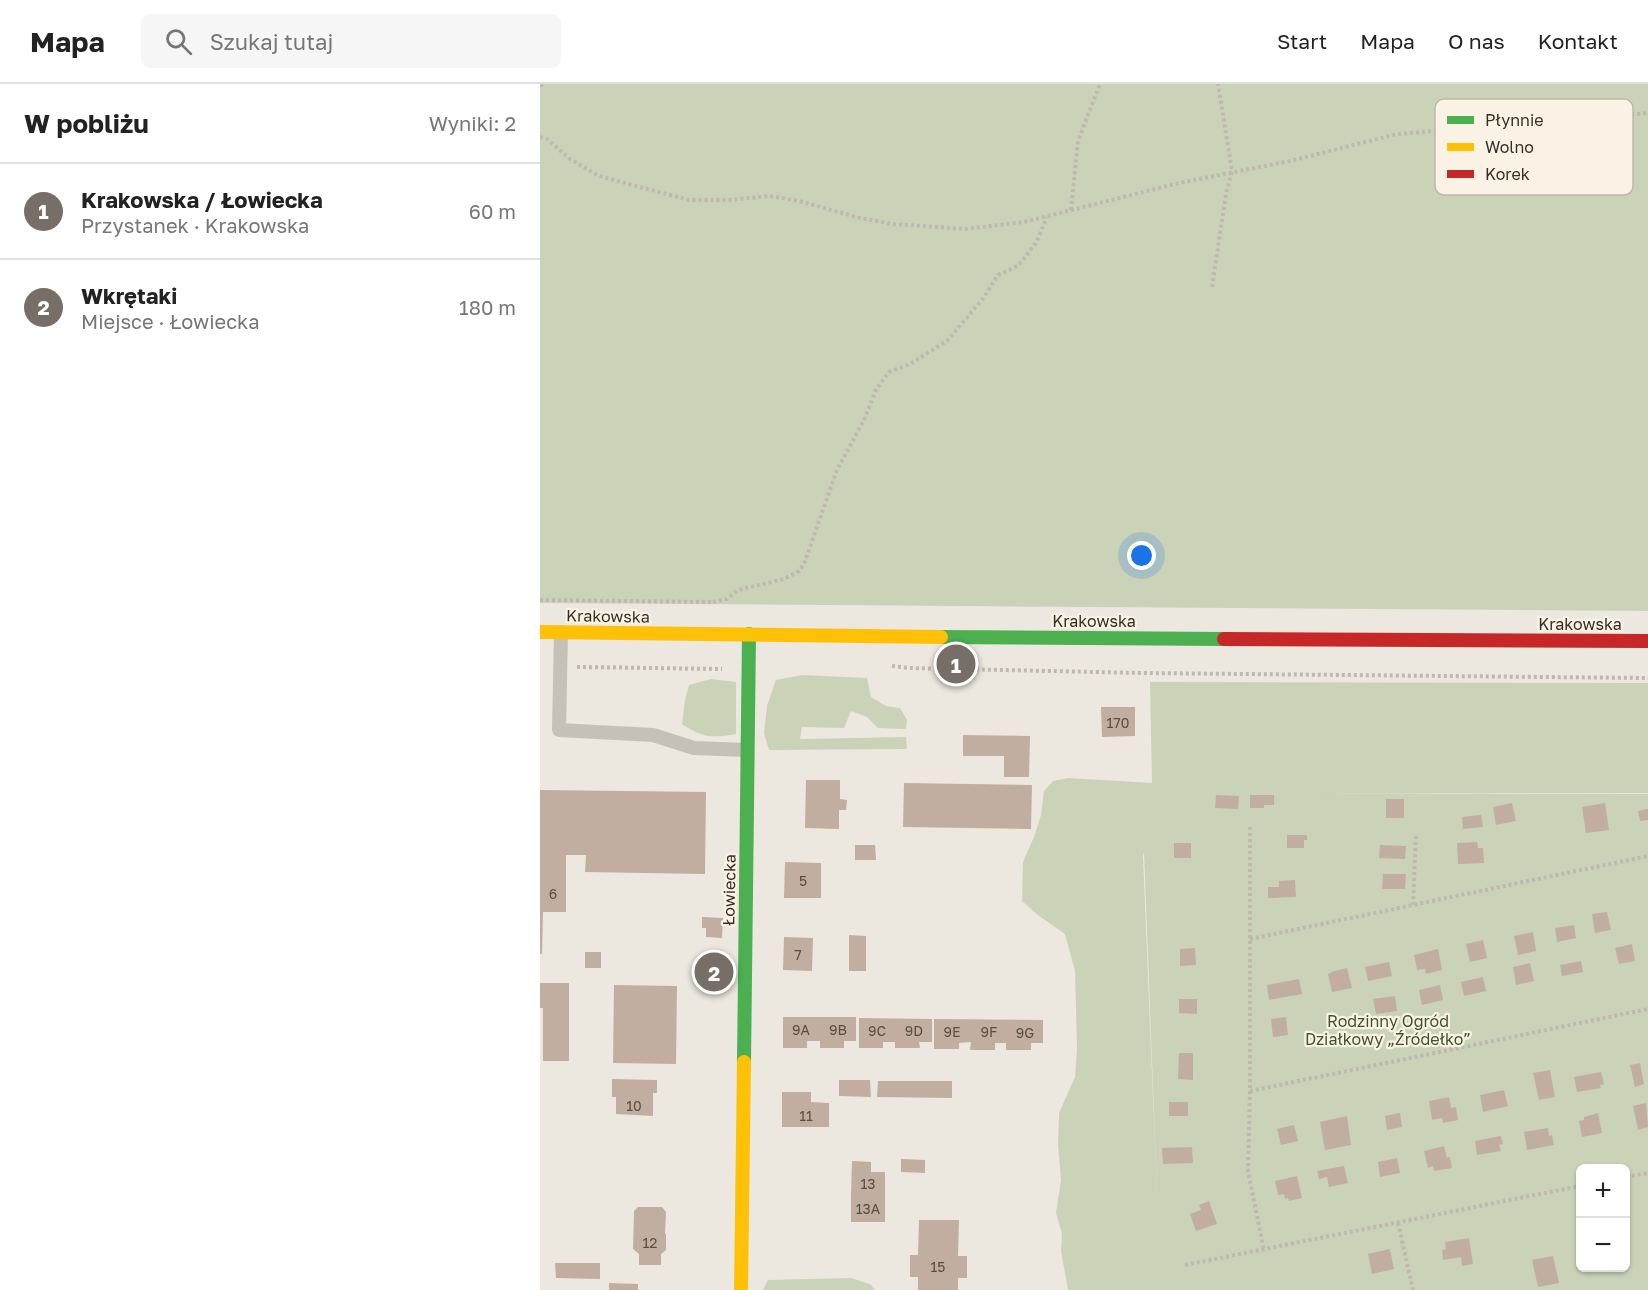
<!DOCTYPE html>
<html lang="pl">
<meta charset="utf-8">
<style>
:root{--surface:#fff;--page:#f6f6f6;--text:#222;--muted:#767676;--line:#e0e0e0;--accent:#766e67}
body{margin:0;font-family:"Golos Text",sans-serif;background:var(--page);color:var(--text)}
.controls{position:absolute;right:18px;bottom:18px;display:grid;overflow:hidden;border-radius:9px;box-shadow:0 2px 4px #0004}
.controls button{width:54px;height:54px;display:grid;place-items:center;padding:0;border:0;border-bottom:2px solid var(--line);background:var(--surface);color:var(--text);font:30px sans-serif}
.you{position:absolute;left:602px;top:472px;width:21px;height:21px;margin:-15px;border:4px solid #fff;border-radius:50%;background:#1a73e8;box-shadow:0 0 0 9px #1a73e833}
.badge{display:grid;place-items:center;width:39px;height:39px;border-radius:50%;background:var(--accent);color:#fff;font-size:20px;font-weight:700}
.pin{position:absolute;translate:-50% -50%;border:3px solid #fff;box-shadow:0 2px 6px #0006}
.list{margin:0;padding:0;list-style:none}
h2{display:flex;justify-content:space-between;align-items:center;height:78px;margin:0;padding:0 24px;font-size:26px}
h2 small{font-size:20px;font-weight:400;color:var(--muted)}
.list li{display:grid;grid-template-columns:39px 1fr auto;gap:18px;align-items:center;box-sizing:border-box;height:96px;padding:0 24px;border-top:2px solid var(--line)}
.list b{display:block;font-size:22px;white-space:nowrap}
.list p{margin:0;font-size:20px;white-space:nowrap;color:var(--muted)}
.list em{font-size:20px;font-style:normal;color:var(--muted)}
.icon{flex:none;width:33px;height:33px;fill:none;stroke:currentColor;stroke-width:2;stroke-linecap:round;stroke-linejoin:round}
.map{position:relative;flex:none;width:1108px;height:1206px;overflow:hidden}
header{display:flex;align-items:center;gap:36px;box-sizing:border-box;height:84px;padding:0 30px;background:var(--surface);border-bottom:2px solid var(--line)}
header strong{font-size:28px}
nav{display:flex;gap:33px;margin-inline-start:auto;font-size:21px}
.search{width:420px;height:54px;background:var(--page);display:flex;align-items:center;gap:15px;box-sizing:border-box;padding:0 21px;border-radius:9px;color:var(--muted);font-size:22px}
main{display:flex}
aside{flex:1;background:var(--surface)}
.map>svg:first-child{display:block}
.green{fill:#cad3b8;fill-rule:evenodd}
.building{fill:#c1aea0}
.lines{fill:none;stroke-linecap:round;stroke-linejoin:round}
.path{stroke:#beb8b0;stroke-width:4;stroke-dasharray:3 3;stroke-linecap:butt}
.lane{stroke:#c5c0b8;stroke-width:14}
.fast{stroke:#4caf50;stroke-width:14}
.slow{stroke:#ffc107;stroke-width:14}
.jam{stroke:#c62828;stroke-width:14}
.labels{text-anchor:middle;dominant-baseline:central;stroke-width:4.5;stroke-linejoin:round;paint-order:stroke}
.number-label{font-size:14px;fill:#594d44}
.street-label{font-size:16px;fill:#362d26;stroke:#faf3e5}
.park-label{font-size:16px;fill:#3f5529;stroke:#faf3e5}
.key{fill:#faf3e5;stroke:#bfb8ac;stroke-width:1.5}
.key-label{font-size:16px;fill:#362d26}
</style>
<header>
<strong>Mapa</strong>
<div class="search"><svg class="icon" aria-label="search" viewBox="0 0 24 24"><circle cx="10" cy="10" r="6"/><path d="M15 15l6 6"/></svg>Szukaj tutaj</div>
<nav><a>Start</a><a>Mapa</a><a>O nas</a><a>Kontakt</a></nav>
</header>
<main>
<aside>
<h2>W pobliżu<small>Wyniki: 2</small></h2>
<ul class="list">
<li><span class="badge">1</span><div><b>Krakowska / Łowiecka</b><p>Przystanek · Krakowska</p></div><em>60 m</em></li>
<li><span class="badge">2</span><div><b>Wkrętaki</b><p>Miejsce · Łowiecka</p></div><em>180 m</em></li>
</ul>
</aside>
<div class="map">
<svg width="1108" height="1206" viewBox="0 0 1108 1206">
<rect width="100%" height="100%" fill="#ece8df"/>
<g class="green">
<polygon points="0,0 1108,0 1108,527 0,519"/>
<polygon points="262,591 327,594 331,613 346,622 360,624 367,636 366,645 338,644 327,633 311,627 304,644 262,643 260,655 366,653 367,665 229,666 224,649 227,622 236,596"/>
<path d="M 171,595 L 196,598 L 196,650 C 172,654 163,654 142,640 L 145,616 L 149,601 Z"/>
<path d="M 610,598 L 1108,599 L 1108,709 L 760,709 L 1108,710 L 1108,1206 L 528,1206 L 521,1167 L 522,1150 L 516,1129 L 521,1096 L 518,1061 L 519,1029 L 535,993 L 537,965 L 535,887 L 525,850 L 499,832 L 482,817 L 483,778 L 494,753 L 501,731 L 504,707 L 513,697 L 528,694 L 612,699 ZM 604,768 L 618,1133 L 603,772 ZM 1040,1084 L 1086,1084 L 1086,1184 L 1040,1184 Z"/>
<polygon points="311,1194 330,1200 335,1206 223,1206 228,1196"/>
</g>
<g class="building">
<polygon points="561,623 595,623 595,652 562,653"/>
<polygon points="423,651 490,652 489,693 464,693 464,672 423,672"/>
<polygon points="266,696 300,696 300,715 307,716 306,726 299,726 299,745 265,744"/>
<polygon points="364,699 492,701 491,745 363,743"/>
<polygon points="0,706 166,708 165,790 45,788 46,771 26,771 26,828 3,828 2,870 0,870"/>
<polygon points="676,711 699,712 698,725 675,724"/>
<polygon points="710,711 734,711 734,721 724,721 724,724 710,724"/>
<rect x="846" y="715" width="18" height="19"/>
<polygon points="972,719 976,737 956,741 953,723"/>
<polygon points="1065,719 1069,746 1046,749 1042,723"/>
<polygon points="1108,725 1108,736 1100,737 1098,727"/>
<polygon points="941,731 943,743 923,745 922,733"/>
<polygon points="747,751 767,751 767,756 764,756 764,764 747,764"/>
<polygon points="937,758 938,764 943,764 944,779 918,780 917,759"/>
<rect x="634" y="759" width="17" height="15"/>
<polygon points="315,761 335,761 336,776 315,776"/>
<polygon points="840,761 866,762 865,775 839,774"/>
<polygon points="245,778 281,779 281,814 244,814"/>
<polygon points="843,790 866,790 865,805 842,805"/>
<polygon points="755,796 756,813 728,814 728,803 739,803 739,797"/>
<polygon points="1067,828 1071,846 1055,849 1052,830"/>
<polygon points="162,833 183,834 182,854 166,853 166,844 162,844"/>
<polygon points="1034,841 1036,854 1017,858 1015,844"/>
<polygon points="993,848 996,867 978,871 974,852"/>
<polygon points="309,851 326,852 326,887 309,887"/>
<polygon points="244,853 273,854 272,887 243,886"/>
<polygon points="943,856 947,874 930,878 926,860"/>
<polygon points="1092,860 1095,877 1079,880 1075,864"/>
<polygon points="655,864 656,881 640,882 640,865"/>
<polygon points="898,865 902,886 886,890 885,885 877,886 874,871"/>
<rect x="45" y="868" width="16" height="16"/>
<polygon points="1041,877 1043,888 1022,892 1020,881"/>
<polygon points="849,878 852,892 828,897 825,883"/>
<polygon points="166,879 182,880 182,896 165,896"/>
<polygon points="990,879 994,897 976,901 973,883"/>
<polygon points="807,884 812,904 792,908 788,890 791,889 791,888"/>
<polygon points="943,893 946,907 924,912 921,898"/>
<polygon points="759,895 762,910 729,916 727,901"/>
<polygon points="0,899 29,899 29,977 3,977 3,924 0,924"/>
<polygon points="74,901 137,902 136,980 73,979"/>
<polygon points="900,901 903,916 882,921 879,906"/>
<polygon points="855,912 857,927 836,930 833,915"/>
<polygon points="639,915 657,915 657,930 639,929"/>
<polygon points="243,933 316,933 316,957 304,957 304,964 280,964 280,957 267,957 267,964 243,964"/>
<polygon points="746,933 748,951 733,953 731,935"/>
<polygon points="319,934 392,935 392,958 379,958 380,964 355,964 355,958 343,958 343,964 319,964"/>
<polygon points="394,935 503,936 503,959 491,959 491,966 466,966 466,959 455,959 455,966 430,966 431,958 419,959 419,965 394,965"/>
<polygon points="639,969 653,969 653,996 638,995"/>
<polygon points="1100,979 1104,1000 1095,1003 1090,981"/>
<polygon points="1010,986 1015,1013 999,1016 993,989"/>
<polygon points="1061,988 1064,1000 1060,1001 1061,1004 1037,1008 1034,993"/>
<polygon points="72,995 117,996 117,1009 113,1009 113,1032 76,1030 76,1013 72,1013"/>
<polygon points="299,996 330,996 331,1013 299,1012"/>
<polygon points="338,997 412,997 412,1014 337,1013"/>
<polygon points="964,1006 968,1022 943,1028 940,1011"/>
<polygon points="242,1008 271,1008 271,1018 289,1019 289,1043 242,1043"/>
<polygon points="909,1013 911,1024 916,1023 918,1036 903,1039 902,1034 892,1036 889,1017"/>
<rect x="629" y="1018" width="19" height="14"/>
<polygon points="1106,1019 1108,1043 1098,1046 1093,1022"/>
<polygon points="860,1029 862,1043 847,1046 845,1032"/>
<polygon points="1058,1029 1062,1049 1042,1053 1039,1037 1044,1036 1044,1033"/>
<polygon points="807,1032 811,1061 785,1066 780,1038"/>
<polygon points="754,1041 758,1057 741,1061 737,1045"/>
<polygon points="1008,1044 1009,1052 1012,1051 1014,1061 987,1066 984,1048"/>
<polygon points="961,1052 963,1060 959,1061 961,1067 937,1071 935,1057"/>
<polygon points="904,1062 907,1074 910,1073 912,1084 894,1087 893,1082 888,1084 884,1067"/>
<polygon points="652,1063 653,1079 623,1080 622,1064"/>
<polygon points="857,1074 860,1089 840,1093 838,1078"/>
<polygon points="361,1075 385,1076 385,1089 361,1088"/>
<polygon points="312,1077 331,1078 331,1088 345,1088 345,1138 311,1138 311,1110"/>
<polygon points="804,1082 808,1099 789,1103 787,1093 779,1095 777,1087"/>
<polygon points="757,1092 762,1114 749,1117 748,1114 745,1115 744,1110 738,1111 735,1097"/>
<polygon points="669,1117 677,1140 656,1147 650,1130 661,1126 659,1121"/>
<polygon points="98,1123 122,1123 126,1128 125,1150 126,1150 126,1166 121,1170 121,1181 99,1181 99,1170 93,1165 94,1127"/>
<polygon points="379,1136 419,1136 418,1172 427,1172 427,1194 418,1194 418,1206 378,1206 378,1193 370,1193 370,1171 378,1171"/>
<polygon points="929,1154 933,1180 922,1182 921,1173 903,1176 902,1166 906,1165 905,1158"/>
<polygon points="850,1165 854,1185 832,1190 828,1170"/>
<polygon points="1013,1172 1019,1199 998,1203 992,1176"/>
<polygon points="15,1179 60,1179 60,1195 16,1194"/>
<polygon points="69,1199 98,1200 98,1206 69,1206"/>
</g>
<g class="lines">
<g class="path">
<polyline points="0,2 3,0"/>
<polyline points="0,53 7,55 30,75 59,92 149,116 188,116 230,112 259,117 320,134 353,140 425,145 484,138 639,99 750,77 857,50 1108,29"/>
<polyline points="531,126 538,57 560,0"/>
<polyline points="672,203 686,110 692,87 678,0"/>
<polyline points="0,516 173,518"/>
<polyline points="173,518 187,515 198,506 244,495 259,487 264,480 297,386 324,336 336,306 349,288 370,280 407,257 442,216 458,191 478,182 496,159 507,133"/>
<polyline points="352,582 369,584 602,589 1108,594"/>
<polyline points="37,583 182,585"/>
<polyline points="710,743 710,1007 708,1087 724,1167"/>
<polyline points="873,821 876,752"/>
<polyline points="710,855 1108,772"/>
<polyline points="710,1007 1108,925"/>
<polyline points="1086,1093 1108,1089"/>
<polyline points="858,1139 873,1206"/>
<polyline points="645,1181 1040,1102"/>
</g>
<polyline class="lane" points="21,548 19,646 113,651 154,664 207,666"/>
<g class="fast">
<polyline points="401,553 684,555"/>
<polyline points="204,978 209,550"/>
</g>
<g class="slow">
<polyline points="0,548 401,553"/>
<polyline points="201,1206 204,978"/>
</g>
<polyline class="jam" points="684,555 1108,557"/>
</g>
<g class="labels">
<g class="number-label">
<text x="578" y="638">170</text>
<text x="263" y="796">5</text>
<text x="13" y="809">6</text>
<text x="258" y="870">7</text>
<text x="261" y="945">9A</text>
<text x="298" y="945">9B</text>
<text x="337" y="946">9C</text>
<text x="374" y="946">9D</text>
<text x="412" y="947">9E</text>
<text x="449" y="947">9F</text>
<text x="485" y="948">9G</text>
<text x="94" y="1021">10</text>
<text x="266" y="1031">11</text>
<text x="328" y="1099">13</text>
<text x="328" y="1124">13A</text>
<text x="110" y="1158">12</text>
<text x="398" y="1182">15</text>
</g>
<g class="street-label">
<text transform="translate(68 532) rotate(1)">Krakowska</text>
<text x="554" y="537">Krakowska</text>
<text x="1040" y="540">Krakowska</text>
<text transform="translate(189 806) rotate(-89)">Łowiecka</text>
</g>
<g class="park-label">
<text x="848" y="937">Rodzinny Ogród<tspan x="848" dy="18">Działkowy „Źródełko”</tspan></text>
</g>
</g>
<rect x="895" y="15" width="198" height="96" rx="9" class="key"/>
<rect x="907" y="32" width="27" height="8" fill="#4caf50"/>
<rect x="907" y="59" width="27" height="8" fill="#ffc107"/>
<rect x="907" y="86" width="27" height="8" fill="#c62828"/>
<g class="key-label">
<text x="945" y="42">Płynnie</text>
<text x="945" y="69">Wolno</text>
<text x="945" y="96">Korek</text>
</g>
</svg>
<div class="controls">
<button>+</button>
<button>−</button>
</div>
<div class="you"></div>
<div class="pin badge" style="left:416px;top:580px">1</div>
<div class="pin badge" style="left:174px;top:888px">2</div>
</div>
</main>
